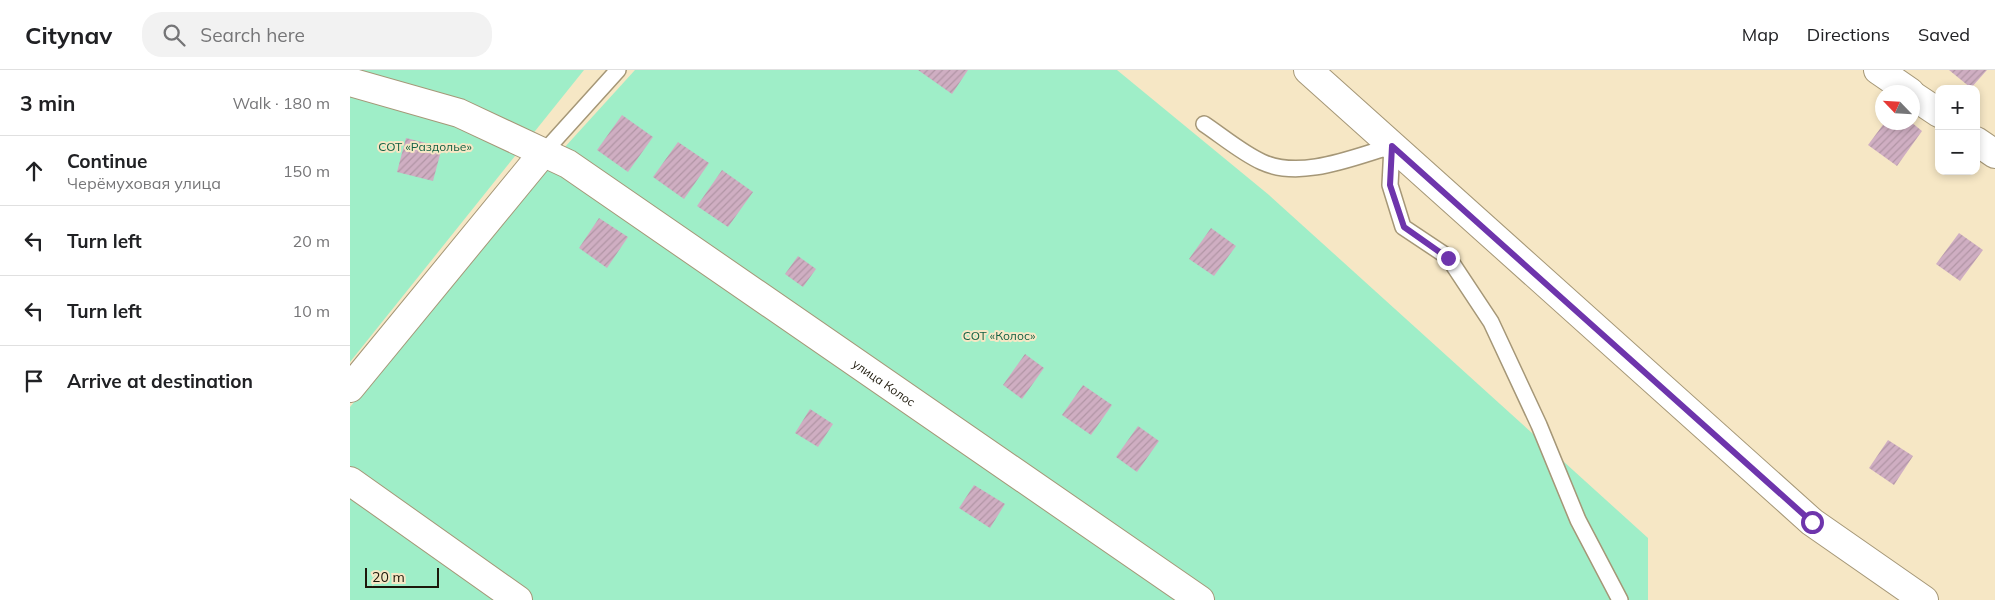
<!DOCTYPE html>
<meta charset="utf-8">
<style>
:root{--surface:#fff;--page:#f2f2f2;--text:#202124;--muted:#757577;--line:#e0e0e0}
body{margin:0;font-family:Mulish,sans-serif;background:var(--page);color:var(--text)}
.controls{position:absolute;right:15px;top:15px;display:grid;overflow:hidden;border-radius:10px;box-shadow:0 2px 8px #0003}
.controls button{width:45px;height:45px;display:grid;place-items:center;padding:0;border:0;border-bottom:1px solid var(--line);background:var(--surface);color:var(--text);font:25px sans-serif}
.compass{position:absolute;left:1525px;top:15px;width:45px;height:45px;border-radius:50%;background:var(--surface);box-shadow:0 2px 8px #0003;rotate:295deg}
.scale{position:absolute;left:15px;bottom:12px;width:74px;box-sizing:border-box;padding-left:5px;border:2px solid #1d180b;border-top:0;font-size:14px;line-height:18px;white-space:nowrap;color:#1d180b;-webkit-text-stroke:4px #f6e7c5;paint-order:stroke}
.stop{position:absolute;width:15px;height:15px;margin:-11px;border:4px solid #6e35ac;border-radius:50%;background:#fff}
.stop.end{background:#6e35ac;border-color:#fff;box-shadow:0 1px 5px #0008}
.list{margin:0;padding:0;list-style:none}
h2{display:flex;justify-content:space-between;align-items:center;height:65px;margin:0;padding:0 20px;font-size:21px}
h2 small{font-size:16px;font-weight:400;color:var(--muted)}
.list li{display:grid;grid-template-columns:32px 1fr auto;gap:15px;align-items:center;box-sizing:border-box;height:70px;padding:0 20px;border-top:1px solid var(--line)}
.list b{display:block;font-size:19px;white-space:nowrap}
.list p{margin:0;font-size:16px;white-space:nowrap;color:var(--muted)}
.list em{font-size:16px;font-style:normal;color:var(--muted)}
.icon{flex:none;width:28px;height:28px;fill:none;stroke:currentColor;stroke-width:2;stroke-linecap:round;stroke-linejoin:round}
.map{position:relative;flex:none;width:1645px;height:530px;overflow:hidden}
header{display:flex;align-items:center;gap:30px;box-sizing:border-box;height:70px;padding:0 25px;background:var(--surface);border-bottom:1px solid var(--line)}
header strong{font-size:24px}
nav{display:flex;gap:28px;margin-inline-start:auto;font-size:18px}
.search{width:350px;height:45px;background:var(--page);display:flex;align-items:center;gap:12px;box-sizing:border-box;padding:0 18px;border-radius:20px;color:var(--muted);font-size:19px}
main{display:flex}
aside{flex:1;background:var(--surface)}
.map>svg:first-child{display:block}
.garden{fill:#9feec8}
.building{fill:url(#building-hatch)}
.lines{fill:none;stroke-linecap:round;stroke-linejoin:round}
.service-casing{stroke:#a59777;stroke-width:18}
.minor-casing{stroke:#a59777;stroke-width:30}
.tertiary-casing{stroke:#a59777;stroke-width:30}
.service{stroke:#fff;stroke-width:15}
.minor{stroke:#fff;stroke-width:28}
.tertiary{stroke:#fff;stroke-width:28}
.route{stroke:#6e35ac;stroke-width:6}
.labels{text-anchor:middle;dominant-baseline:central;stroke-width:4;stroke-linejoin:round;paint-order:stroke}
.park-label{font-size:12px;fill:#126043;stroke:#f6e7c5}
.street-label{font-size:12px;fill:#1d180b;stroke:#f6e7c5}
</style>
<header>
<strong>Citynav</strong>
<div class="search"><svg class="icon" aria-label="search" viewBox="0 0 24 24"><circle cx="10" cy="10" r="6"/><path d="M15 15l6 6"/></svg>Search here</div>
<nav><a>Map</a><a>Directions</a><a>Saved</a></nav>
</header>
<main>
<aside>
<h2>3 min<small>Walk · 180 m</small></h2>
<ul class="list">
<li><svg class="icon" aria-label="ahead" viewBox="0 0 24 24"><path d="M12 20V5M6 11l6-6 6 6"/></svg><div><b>Continue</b><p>Черёмуховая улица</p></div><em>150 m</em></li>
<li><svg class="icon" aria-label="left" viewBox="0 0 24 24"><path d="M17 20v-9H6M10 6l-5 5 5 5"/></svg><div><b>Turn left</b></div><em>20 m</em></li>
<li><svg class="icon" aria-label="left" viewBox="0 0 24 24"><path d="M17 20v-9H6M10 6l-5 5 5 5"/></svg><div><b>Turn left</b></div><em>10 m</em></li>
<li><svg class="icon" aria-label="arrive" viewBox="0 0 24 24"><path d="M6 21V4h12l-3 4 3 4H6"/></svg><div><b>Arrive at destination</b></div></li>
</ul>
</aside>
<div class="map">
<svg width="1645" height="530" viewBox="0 0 1645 530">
<defs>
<pattern id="building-hatch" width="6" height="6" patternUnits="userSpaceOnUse" patternTransform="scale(1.25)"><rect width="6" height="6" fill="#cfaec2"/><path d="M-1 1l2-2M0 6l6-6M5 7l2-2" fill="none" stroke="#b195a5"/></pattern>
</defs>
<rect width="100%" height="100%" fill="#f6e7c5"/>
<g class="garden">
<polygon points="0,0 234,0 0,292"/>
<polygon points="285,0 767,0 919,125 1298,468 1298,530 0,530 0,337 214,78"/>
</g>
<g class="building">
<polygon points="568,0 618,0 602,24"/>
<polygon points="1599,0 1637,0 1621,18"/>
<polygon points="272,45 303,67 278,102 247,80"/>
<polygon points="1535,52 1561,52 1572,61 1547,96 1518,75"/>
<polygon points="56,68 92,77 83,111 47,102"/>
<polygon points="328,72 359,93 334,129 303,107"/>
<polygon points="372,100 403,122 378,157 347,136"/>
<polygon points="249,148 278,167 257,198 229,178"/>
<polygon points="861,158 886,176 864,206 839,189"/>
<polygon points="1609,163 1633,180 1610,211 1586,194"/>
<polygon points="448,186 466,199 453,217 435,204"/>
<polygon points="675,284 694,298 672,329 653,315"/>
<polygon points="733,315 762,335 741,365 712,345"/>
<polygon points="460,339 483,354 468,377 445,363"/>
<polygon points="788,356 809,371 787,402 766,387"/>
<polygon points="1538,370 1563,386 1544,415 1519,398"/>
<polygon points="624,415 655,434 640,458 609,438"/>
</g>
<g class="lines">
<defs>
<g id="service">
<path d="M 854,54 C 872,66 892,83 912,92 C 951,110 1004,87 1042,76 L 1040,115 L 1053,157 L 1098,187 L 1141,252 L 1189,355 L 1228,450 L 1270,530"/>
<polyline points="193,83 268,0"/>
</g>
<g id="minor">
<polyline points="1528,0 1560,22"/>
<path id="s1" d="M 0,12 L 109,43 L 218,94 L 850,530"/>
<polyline points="1562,25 1589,43"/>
<polyline points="1626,71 1645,84"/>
<polyline points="0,318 193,83"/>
<polyline points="0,411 168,530"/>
</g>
<polyline id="tertiary" points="958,0 1462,452 1574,530"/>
</defs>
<use href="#service" class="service-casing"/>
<use href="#minor" class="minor-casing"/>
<use href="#tertiary" class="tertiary-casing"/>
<use href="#service" class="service"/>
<use href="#minor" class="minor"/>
<use href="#tertiary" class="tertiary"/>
</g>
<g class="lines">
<polyline class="route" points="1098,188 1054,157 1040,115 1042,76 1462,452"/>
</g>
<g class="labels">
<g class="park-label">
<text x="75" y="76">СОТ «Раздолье»</text>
<text x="649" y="265">СОТ «Колос»</text>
</g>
<g class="street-label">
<text stroke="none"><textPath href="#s1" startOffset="618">улица Колос</textPath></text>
</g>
</g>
</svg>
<div class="controls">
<button>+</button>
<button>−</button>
</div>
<svg class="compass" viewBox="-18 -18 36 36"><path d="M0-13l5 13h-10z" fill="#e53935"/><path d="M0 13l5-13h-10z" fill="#757577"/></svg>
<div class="scale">20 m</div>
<div class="stop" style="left:1462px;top:452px"></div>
<div class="stop end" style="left:1098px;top:188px"></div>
</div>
</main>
